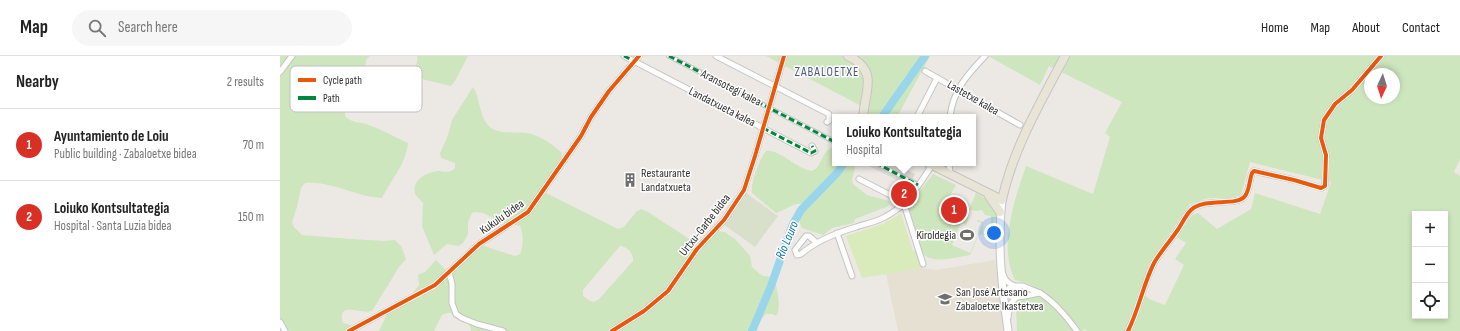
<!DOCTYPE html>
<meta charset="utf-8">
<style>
:root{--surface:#fff;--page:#f6f6f6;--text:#222;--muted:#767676;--line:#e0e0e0;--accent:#d93025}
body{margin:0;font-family:"Sofia Sans Condensed",sans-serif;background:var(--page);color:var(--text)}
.controls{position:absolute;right:12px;bottom:12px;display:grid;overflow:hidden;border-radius:0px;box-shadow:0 2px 6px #0003}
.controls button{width:36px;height:36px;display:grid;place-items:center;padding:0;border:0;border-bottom:1px solid var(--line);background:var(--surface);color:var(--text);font:20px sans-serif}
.compass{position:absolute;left:1084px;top:12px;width:36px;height:36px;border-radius:50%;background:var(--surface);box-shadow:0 2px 6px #0003;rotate:184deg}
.you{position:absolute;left:714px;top:177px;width:14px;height:14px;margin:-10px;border:3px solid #fff;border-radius:50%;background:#1a73e8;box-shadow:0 0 0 6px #1a73e833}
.badge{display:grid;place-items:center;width:26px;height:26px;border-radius:50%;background:var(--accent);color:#fff;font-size:13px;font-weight:700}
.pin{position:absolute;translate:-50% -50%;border:2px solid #fff;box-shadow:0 1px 4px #0006}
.popup{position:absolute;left:552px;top:58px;width:144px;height:52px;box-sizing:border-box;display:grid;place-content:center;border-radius:0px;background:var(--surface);filter:drop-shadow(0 1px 3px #0005);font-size:13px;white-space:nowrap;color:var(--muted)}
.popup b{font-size:15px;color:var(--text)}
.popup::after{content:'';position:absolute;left:50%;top:100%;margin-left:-8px;border:8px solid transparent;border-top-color:var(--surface)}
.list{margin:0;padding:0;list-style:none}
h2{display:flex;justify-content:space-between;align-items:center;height:52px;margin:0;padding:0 16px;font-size:17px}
h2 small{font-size:13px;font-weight:400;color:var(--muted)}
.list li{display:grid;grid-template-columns:26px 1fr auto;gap:12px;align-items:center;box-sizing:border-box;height:72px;padding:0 16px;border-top:1px solid var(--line)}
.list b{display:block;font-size:15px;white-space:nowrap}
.list p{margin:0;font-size:13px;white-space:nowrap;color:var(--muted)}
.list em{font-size:13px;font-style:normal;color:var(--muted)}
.icon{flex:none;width:22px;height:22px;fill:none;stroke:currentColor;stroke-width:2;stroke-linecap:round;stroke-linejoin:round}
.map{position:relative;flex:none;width:1180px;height:275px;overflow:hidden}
header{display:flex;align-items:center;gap:24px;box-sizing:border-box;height:56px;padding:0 20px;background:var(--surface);border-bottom:1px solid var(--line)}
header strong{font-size:19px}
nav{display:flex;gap:22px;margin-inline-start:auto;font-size:14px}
.search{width:280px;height:36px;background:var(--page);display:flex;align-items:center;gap:10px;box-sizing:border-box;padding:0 14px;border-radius:22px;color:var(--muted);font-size:15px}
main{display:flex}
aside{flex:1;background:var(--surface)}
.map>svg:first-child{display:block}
.education{fill:#e6e0d3}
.green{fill:#cee6be;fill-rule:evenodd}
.cemetery{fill:#d8e0cc}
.pitch{fill:#d9eabb}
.plaza{fill:#dad6d2}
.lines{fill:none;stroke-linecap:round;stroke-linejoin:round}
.river{stroke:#99d6ec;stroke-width:8}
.pedestrian-casing{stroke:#c5c4c5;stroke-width:5.5}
.minor-casing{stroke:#c5c4c5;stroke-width:7}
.secondary-casing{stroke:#c5c4c5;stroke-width:9}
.primary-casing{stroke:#c6c5c4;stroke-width:10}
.pedestrian{stroke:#fcfcfb;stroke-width:3.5}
.minor{stroke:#fcfcfb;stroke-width:5}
.secondary{stroke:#fcfcfb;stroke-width:7}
.primary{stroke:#e8e4d6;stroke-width:8}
.quiet{stroke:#00873e;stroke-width:3;stroke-dasharray:6 3;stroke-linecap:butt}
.cycleway-casing{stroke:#fff;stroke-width:6}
.cycleway{stroke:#e8590c;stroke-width:4}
.labels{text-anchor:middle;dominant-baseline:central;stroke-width:3;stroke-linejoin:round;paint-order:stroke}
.street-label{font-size:12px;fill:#2e2e2e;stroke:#fff}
.poi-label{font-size:12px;fill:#2e2e2e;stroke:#fff;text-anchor:start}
.neighbourhood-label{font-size:13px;letter-spacing:1px;fill:#4d5680;stroke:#fff}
.water-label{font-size:13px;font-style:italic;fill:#0d6fa3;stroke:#fff}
.key{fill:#fff;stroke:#c0c0c0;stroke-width:1}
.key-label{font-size:11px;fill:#2e2e2e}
</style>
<header>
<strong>Map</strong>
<div class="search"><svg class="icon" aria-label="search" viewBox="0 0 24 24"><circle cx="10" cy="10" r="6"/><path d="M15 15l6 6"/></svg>Search here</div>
<nav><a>Home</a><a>Map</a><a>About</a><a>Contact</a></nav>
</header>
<main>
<aside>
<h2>Nearby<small>2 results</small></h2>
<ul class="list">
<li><span class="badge">1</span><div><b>Ayuntamiento de Loiu</b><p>Public building · Zabaloetxe bidea</p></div><em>70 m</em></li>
<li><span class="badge">2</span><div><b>Loiuko Kontsultategia</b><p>Hospital · Santa Luzia bidea</p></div><em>150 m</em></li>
</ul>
</aside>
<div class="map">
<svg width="1180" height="275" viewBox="0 0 1180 275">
<rect width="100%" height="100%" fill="#ece8e4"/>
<polygon class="education" points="715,204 724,275 618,275 606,218 642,212 656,214"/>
<g class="green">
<path d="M 0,0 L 90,0 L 86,4 L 85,16 L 73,30 L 69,37 L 65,53 L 65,60 C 69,65 76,66 82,67 C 98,71 114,81 128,87 C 126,108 111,124 102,142 C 76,141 52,125 25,127 L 21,132 L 17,151 L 12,166 L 14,171 L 22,179 L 71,183 L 104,185 L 115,184 L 121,190 L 126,203 L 119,211 L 92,255 C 82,259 56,244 63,267 L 76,271 L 78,275 L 2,275 L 0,271 Z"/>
<path d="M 137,0 L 188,0 L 175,25 L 171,30 L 142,23 L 136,20 C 132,14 139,7 137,0 Z"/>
<polygon points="486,0 650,0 617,61 587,61 587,53"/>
<path d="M 708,0 L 1180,0 L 1180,103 L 1174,116 L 1180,120 L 1180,275 L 807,275 L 805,273 L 802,275 L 737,275 L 736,250 L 740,243 L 758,241 L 764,243 C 756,228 751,229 735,224 C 718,192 735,142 746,110 L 813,138 L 830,81 L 825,77 L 842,46 L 769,10 L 760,29 ZM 1090,18 L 1114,18 L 1114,42 L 1090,42 ZM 970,106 L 1051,126 L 1040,158 L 975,137 L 971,153 L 937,173 L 918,157 L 912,159 L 897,181 L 906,187 L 895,203 L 904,209 L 885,249 L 871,244 L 860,236 L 868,210 L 910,148 L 928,142 L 951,142 L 961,139 ZM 1135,158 L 1165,158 L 1165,260 L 1135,260 Z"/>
<path d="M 193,31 C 200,42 199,57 207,68 C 216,80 235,75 247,77 C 259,79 274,89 282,97 C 284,110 263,121 266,137 L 338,173 L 344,171 L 356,156 L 361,153 L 368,156 L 417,188 L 420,188 L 437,175 L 445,176 L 456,184 L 470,200 L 472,211 L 480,218 L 483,220 L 493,221 L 494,222 C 497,232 502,252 496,260 L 492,258 L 486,258 L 479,266 L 475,275 L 191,275 C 191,264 172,252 162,259 L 154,275 L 99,275 L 108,256 L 132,238 L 139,229 L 138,219 L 145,216 L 156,204 L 167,215 L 201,189 L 235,200 L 240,198 C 243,191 244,178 240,170 L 222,166 L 203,157 L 195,156 L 192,157 L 188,166 L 188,178 L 183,187 L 178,190 L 167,188 L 154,199 L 142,170 L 143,147 L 135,138 C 132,124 145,117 157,115 C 164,115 170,118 175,112 L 175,107 L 161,102 L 160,97 L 167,82 L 172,64 ZM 341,190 C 348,191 354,198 353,205 L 319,243 L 314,246 L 310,245 L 303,240 L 303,234 L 339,191 Z"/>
<path d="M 551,92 L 555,93 L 555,107 L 574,107 L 575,112 L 572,124 L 573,128 L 587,139 L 609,145 L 610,147 L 609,150 L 575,163 L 574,167 L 552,172 L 543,179 L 522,172 C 517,164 522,160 524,152 L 523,148 C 514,146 505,154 496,157 L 472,137 C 470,128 480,102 486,95 C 500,93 516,113 532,115 C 542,111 542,95 551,92 Z"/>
<path d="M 653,118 L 676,129 L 661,156 L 680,165 L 683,159 L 689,162 L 686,169 L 681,167 L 672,189 L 690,197 L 703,168 L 697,165 L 697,164 L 703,166 L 703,179 L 699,178 L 690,199 C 676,201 653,209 642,197 L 628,150 Z"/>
<polygon points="696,137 709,145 717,158 713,169 711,168 711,160 705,159 702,154 698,155 689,154"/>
</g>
<polygon class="cemetery" points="466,137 498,160 475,191 443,168"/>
<polygon class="pitch" points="621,158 633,195 636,195 642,212 582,222 566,180 603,168"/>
<polygon class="plaza" points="583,107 622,107 622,111 635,118 629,130"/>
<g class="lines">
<g class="river">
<polyline points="602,61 645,0"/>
<polyline points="472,275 491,230 512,170 521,154 557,117 564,107"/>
</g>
<defs>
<g id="pedestrian">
<polyline points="389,0 555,86"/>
<polyline points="596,107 638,129"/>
</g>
<g id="minor">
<polyline points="344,0 531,97 535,95 532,90"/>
<polyline points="436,0 549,58 549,65 547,66"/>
<polyline points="645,15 740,69"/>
<polyline points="0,16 12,0"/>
<polyline points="637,61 657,22"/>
<path d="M 670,61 C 673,34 687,19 705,0"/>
<polyline points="669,107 670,118"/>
<polyline points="579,123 620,144 624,148 643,208"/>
<polyline points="557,177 572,220"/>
<path d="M 537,187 L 529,180 L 526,180 L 515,194 L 517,199 L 521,198 C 536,185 556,177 576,171 C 585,168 596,166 605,161 C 627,150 639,129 652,109"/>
<polyline points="169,216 172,228 172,247 176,258 182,262 197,268 223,275"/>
<path d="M 723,218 C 724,221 725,224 728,226 C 733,231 742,230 739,239 C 729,248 730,248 728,262"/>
<path d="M 735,230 L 743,230 L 760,237 C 748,239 734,245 724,237 L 729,232 Z"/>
<path d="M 760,237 C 776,247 787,261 797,275"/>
<polyline points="0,266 5,275"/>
<polyline points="69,275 155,229 199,188 248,156 301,80 311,61 329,35 359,0"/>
<polyline points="332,275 364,255 388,235 417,193 444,164 464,134 475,100 504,0"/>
<path d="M 848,275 C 859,253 863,229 874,207 C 881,195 890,185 897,175 C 902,168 905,160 911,154 C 924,141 957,151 965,140 C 970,133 969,125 972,117 L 974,115 L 1014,124 L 1041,132 L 1045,130 L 1046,99 L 1041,82 L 1044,64 L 1055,48 L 1072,34 L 1101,0"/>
</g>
<path id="secondary" d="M 722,144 C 717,188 722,232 728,275"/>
<g id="primary">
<path d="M 568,0 C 599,14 585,35 583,61"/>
<path d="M 648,107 L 722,144 C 733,93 760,47 785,0"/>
<polyline points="709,140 720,156"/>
</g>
</defs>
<use href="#pedestrian" class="pedestrian-casing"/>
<use href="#minor" class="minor-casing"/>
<use href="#secondary" class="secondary-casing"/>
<use href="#primary" class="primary-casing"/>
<use href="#pedestrian" class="pedestrian"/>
<use href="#minor" class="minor"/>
<use href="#secondary" class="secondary"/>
<use href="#primary" class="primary"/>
<g class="quiet">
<polyline points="344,0 354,5"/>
<polyline points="389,0 555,86"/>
<polyline points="483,72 531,97 535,95 532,90"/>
<polyline points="596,107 638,129"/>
</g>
<defs>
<g id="cycleway">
<polyline points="69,275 155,229 199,188 248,156 301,80 311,61 329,35 359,0"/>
<polyline points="332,275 364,255 388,235 417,193 444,164 464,134 475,100 504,0"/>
<path d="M 848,275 C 859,253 863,229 874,207 C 881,195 890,185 897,175 C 902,168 905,160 911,154 C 924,141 957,151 965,140 C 970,133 969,125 972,117 L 974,115 L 1014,124 L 1041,132 L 1045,130 L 1046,99 L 1041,82 L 1044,64 L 1055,48 L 1072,34 L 1101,0"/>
</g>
</defs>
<use href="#cycleway" class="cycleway-casing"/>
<use href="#cycleway" class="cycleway"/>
</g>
<defs>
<symbol id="building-bare" viewBox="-9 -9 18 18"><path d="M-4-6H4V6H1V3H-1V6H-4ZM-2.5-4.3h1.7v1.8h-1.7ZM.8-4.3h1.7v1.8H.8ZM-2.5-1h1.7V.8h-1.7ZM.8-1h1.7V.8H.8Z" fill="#706f6e" stroke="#fff" stroke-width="2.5" paint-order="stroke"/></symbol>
<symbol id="stadium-bare" viewBox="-9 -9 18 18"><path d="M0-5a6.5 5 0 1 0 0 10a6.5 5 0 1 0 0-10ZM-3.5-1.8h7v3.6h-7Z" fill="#706f6e" stroke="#fff" stroke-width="2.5" paint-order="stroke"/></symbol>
<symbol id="school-bare" viewBox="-9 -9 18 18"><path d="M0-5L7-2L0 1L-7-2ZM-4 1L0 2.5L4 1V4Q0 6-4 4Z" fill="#706f6e" stroke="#fff" stroke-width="2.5" paint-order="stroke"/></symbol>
</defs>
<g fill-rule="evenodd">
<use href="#building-bare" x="340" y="114" width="20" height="20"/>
<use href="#stadium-bare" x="677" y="169" width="20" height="20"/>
<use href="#school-bare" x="655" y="233" width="20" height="20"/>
</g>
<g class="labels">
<g class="street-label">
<text transform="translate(451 32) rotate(27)">Aransotegi kalea</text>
<text transform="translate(693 42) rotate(30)">Lastetxe kalea</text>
<text transform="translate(442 51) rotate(27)">Landatxueta kalea</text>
<text transform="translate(222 161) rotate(-35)">Kukulu bidea</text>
<text transform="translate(425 169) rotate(-52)">Urtxu-Garbe bidea</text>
</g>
<g class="poi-label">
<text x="361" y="117">Restaurante<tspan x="361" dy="14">Landatxueta</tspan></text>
<text x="676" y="179" text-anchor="end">Kiroldegia</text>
<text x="676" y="236">San José Artesano<tspan x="676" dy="14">Zabaloetxe Ikastetxea</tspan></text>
</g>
<g class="neighbourhood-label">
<text x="547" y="16">ZABALOETXE</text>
</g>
<g class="water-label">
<text transform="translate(507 184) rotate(-67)">Río Lauro</text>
</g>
</g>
<rect x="10" y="10" width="132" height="46" rx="6" class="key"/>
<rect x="18" y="22" width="18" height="4" fill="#e8590c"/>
<rect x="18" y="40" width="18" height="4" fill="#00873e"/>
<g class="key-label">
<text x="43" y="28">Cycle path</text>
<text x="43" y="46">Path</text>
</g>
</svg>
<div class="controls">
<button>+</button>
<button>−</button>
<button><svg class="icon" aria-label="locate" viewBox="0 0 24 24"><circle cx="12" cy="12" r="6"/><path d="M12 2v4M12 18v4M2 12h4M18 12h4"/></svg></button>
</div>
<svg class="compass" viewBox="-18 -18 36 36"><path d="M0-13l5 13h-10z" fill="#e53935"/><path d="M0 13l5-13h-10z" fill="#767676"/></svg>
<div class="you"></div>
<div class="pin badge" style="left:674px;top:154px">1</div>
<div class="pin badge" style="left:624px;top:138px">2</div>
<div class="popup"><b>Loiuko Kontsultategia</b>Hospital</div>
</div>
</main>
